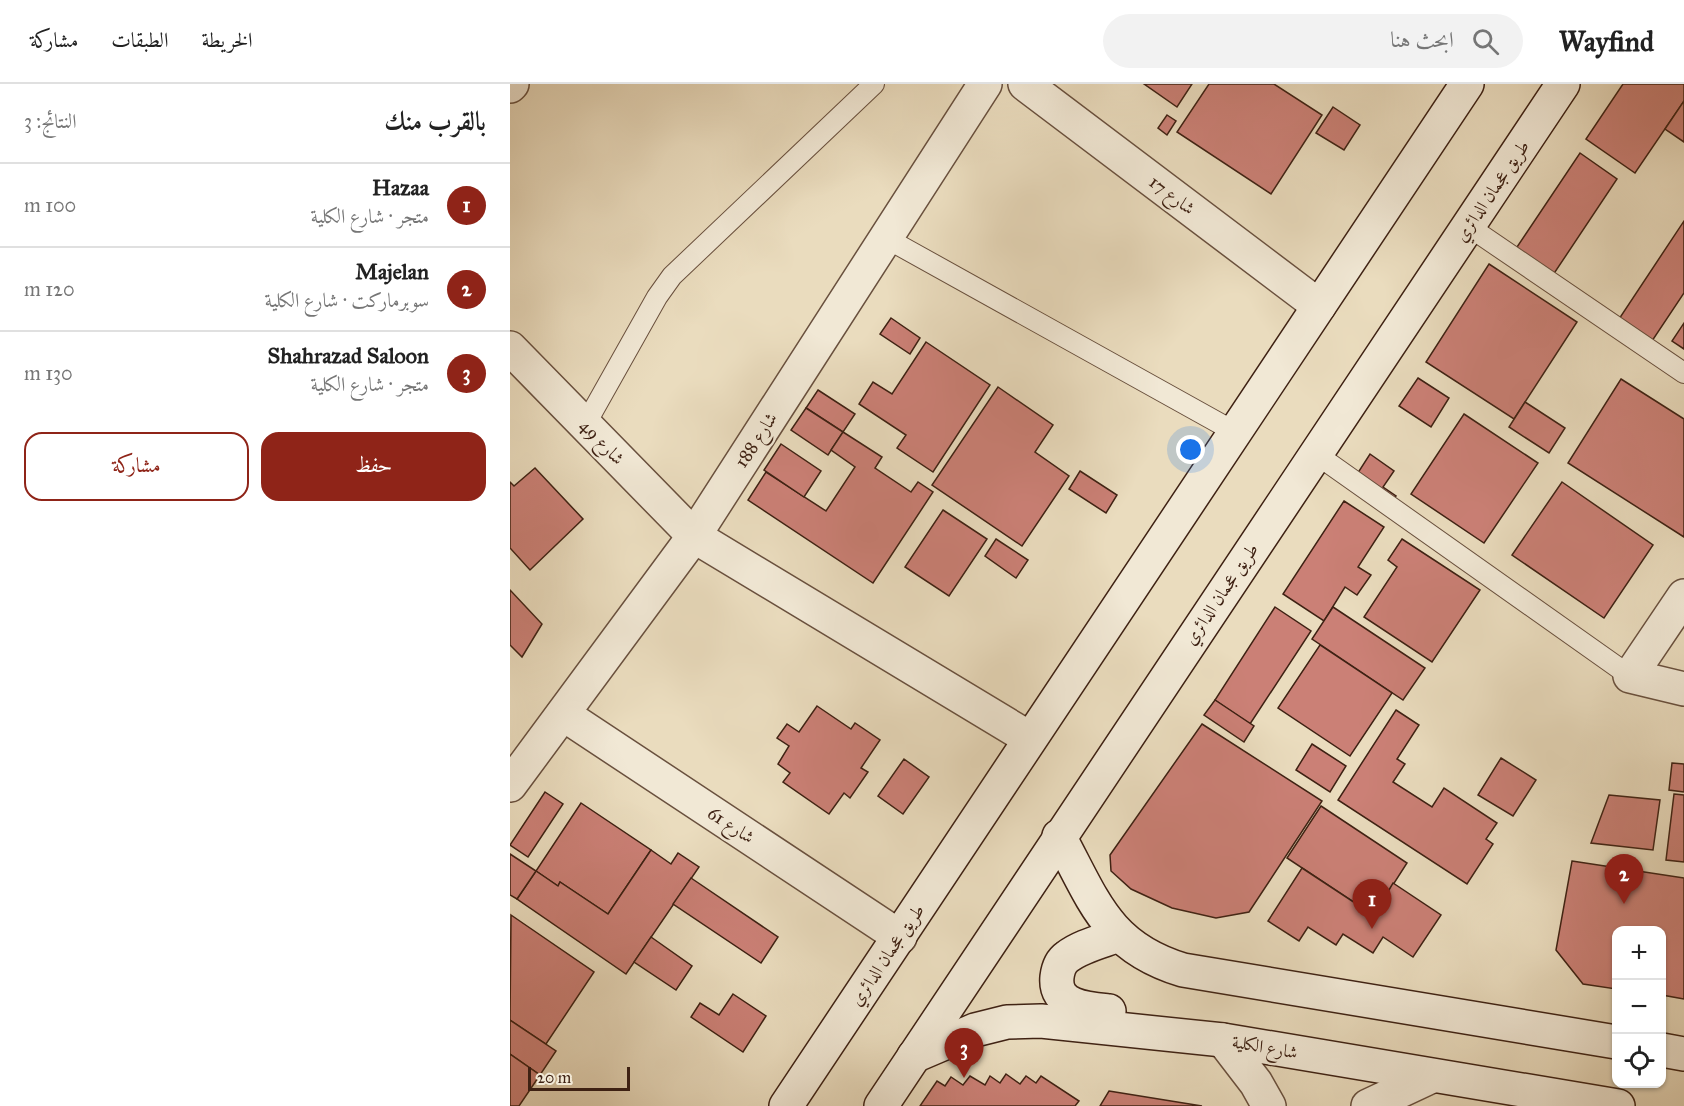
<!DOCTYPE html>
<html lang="ar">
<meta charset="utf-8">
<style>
:root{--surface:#fff;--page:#f2f2f2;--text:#222;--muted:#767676;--line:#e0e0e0;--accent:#8f2418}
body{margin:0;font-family:"IM FELL Great Primer",Amiri,serif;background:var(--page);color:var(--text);direction:rtl}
.controls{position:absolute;right:18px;bottom:18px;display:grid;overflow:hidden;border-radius:12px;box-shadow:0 2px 4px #0004}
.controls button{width:54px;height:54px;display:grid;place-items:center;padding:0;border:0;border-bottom:2px solid var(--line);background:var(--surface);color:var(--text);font:30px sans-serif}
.scale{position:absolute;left:18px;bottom:15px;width:102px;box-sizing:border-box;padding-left:6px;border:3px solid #3e2113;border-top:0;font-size:16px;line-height:21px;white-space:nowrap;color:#3e2113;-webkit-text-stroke:4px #f1e8d5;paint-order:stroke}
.you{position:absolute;left:681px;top:366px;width:21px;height:21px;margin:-15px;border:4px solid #fff;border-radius:50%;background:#1a73e8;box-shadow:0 0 0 9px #1a73e833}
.badge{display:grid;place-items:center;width:39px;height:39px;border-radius:50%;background:var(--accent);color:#fff;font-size:20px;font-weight:700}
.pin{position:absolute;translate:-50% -50px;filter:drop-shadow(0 2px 3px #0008)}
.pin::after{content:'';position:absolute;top:32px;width:21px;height:18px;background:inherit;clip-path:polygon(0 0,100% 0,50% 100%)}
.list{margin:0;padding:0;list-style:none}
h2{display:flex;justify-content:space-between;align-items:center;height:78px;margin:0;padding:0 24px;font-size:26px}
h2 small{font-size:20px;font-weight:400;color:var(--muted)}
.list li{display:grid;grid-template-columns:39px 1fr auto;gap:18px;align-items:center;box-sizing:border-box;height:84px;padding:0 24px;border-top:2px solid var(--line)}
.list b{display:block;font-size:22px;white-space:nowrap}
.list p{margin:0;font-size:20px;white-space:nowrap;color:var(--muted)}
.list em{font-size:20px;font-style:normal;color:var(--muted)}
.actions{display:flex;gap:12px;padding:18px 24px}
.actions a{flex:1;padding:14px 0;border:2px solid var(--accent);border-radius:18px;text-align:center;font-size:21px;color:var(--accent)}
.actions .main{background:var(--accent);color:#fff}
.icon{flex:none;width:33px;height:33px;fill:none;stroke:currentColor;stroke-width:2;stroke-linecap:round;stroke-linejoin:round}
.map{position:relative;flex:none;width:1174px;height:1022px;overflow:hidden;direction:ltr}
header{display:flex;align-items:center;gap:36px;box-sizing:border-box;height:84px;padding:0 30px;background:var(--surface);border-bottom:2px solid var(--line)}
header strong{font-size:28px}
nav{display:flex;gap:33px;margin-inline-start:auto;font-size:21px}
.search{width:420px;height:54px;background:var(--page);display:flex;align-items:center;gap:15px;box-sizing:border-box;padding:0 21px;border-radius:33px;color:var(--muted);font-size:22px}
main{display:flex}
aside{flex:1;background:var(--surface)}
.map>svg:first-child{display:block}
.building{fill:#cb8076;stroke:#3e2113;stroke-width:1.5}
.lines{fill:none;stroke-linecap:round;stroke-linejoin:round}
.service-casing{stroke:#69503e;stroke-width:22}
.minor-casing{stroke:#69503e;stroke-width:36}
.secondary-casing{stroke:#3e2113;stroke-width:36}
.service{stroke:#f1e8d5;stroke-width:20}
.minor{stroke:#f1e8d5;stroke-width:33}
.secondary{stroke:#f1e8d5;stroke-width:33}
.labels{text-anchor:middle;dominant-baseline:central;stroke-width:4.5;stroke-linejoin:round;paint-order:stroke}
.street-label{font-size:18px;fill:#3e2113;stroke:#f1e8d5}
</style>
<header>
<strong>Wayfind</strong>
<div class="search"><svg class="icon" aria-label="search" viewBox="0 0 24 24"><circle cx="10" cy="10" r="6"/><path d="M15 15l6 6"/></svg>ابحث هنا</div>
<nav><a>الخريطة</a><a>الطبقات</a><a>مشاركة</a></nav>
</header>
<main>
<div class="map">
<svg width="1174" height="1022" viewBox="0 0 1174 1022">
<rect width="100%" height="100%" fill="#eadcbe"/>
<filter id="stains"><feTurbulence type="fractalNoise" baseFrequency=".00333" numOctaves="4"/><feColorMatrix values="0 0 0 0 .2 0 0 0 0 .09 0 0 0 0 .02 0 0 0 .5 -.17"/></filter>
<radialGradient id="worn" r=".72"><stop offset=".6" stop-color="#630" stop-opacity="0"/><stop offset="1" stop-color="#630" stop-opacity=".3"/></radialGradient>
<g class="building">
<polygon points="634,0 682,0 667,23"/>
<polygon points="699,0 764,0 812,31 761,110 667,48"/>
<polygon points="1113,0 1174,0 1174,17 1125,89 1076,55"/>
<polygon points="1174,17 1174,58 1155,45"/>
<polygon points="823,23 850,41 834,66 806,49"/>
<polygon points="657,31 666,37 657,51 648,44"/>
<polygon points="1070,69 1107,95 1043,191 1005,166"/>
<polygon points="1174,137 1174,209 1142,257 1109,235"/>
<polygon points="979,180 1067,238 1004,335 916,278"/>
<polygon points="381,234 410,254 400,270 370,250"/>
<polygon points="1174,239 1174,265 1162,257"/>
<polygon points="416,258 480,301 423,388 387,364 396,351 349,320 363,298 382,310"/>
<polygon points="908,294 939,314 921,343 889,322"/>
<polygon points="1111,295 1174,335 1174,453 1058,379"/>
<polygon points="488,303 543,341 525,368 559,392 512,462 422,401"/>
<polygon points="308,306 345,330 333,348 296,324"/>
<polygon points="1015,318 1055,344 1039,369 999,343"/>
<polygon points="296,324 333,348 318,371 281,346"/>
<polygon points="954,330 1028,379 974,459 901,410"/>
<polygon points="333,348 372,373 365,384 401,408 408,398 423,408 363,499 238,416 256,388 316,427 345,383 321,366"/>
<polygon points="271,360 311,387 294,413 254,386"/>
<polygon points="860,370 884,387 873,403 886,412 879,422 842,398"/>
<polygon points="25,384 73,435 20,486 0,464 0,398 4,402"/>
<polygon points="570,387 607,411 596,429 559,405"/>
<polygon points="1052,398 1143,461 1094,534 1002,471"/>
<polygon points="834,417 874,443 848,483 861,491 847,511 835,503 814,537 773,510"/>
<polygon points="433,426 477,455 439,512 395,483"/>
<polygon points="486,455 518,476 506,494 475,472"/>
<polygon points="892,455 970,506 922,578 854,533 887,483 878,476"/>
<polygon points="0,506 32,540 12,573 0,561"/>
<polygon points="765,523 801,547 740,640 705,616"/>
<polygon points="823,523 915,584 893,616 802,555"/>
<polygon points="810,561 882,609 840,672 768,624"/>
<polygon points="705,616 744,642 734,658 694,631"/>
<polygon points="307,622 341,645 345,639 370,656 351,684 358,688 340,714 334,709 319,730 273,698 280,689 268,680 279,662 267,654 277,640 289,648"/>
<polygon points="886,626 909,641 887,675 895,680 883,698 922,723 934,704 987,739 976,755 983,760 957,800 828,716"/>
<polygon points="692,640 812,717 739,828 706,834 662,824 621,805 601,787 600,771"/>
<polygon points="802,660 836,682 820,708 786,686"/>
<polygon points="991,674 1026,696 1003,732 968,711"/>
<polygon points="394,675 419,693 393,730 368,712"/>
<polygon points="1162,679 1174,680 1174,708 1159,706"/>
<polygon points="35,708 53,720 18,773 0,761"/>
<polygon points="1164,710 1174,711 1174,778 1156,776"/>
<polygon points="1099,711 1150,716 1143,766 1081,759"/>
<polygon points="71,719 141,766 98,830 50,798 48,802 26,787"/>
<polygon points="811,722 897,779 872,818 857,808 848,821 777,774"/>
<polygon points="141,766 161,780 168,769 189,783 116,890 7,815 26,787 48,802 50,798 98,830"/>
<polygon points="0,770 26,787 7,815 0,811"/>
<polygon points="1062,777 1174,794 1174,915 1152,911 1152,846 1106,846 1106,905 1073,900 1046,866"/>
<polygon points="792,784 848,821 857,808 872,818 883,799 931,831 903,873 873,853 863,869 833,850 826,861 798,843 789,857 758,837"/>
<polygon points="181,794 268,853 251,879 163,820"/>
<polygon points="1,831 84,888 36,960 0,936"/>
<polygon points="141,853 182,882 166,906 124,878"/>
<polygon points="223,910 256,932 233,968 181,933 190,919 209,931"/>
<polygon points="0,936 46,967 30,991 0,970"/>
<polygon points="0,970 30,991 9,1022 0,1022"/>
<polygon points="496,990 510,1000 516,992 526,999 531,992 569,1017 565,1022 410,1022 427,997 435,1002 441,993 453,1001 460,992 475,1001 480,992 490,999"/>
<polygon points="599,1007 692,1022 590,1022"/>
</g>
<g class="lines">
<defs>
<g id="service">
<polyline points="958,142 1174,289"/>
<polyline points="376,154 725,348"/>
<polyline points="75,341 147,213 162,192 364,0"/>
<polyline points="806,370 1120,592"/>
</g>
<g id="minor">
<polyline points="515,0 809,222"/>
<polyline points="0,2 2,0"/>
<polyline points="0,264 184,452 519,654"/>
<polyline points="1174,512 1120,592 1174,605"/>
<polyline points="53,630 390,853"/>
<polyline points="0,701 184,452 475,0"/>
<polyline points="713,956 746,999 759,1022"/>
<polyline points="858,1022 922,992"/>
</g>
<g id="secondary">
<path d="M 549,752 C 584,817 597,863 673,886 L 1106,958"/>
<path d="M 599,927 C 578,925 544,923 547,893 C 548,885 550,878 557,873 C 571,862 593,857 609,851"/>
<polyline points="1152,966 1174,970"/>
<polyline points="404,972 465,946 497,938 531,937 713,956 1108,1022"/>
<polyline points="276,1022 957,0"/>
<polyline points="371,1022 1053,0"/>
</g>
</defs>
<use href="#service" class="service-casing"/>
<use href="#minor" class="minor-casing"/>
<use href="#secondary" class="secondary-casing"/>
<use href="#service" class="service"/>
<use href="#minor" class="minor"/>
<use href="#secondary" class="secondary"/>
</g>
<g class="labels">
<g class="street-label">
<text transform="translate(982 107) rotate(-56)">طريق عجمان الدائري</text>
<text transform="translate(662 111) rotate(37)">شارع 17</text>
<text transform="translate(246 356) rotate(-57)">شارع 188</text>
<text transform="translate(92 358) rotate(46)">شارع 49</text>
<text transform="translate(711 510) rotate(-56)">طريق عجمان الدائري</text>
<text transform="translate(221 741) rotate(33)">شارع 61</text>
<text transform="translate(377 871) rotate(-56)">طريق عجمان الدائري</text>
<text transform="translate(755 963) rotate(10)">شارع الكلية</text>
</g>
</g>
<rect width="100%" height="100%" filter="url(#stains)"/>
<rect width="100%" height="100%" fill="url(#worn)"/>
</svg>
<div class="controls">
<button>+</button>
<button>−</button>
<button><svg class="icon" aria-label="locate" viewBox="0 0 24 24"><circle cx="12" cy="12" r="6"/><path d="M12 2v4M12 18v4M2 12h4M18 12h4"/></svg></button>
</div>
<div class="scale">20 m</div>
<div class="you"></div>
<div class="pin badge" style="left:862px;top:845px">1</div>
<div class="pin badge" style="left:1114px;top:820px">2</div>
<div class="pin badge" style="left:454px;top:994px">3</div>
</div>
<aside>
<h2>بالقرب منك<small>النتائج: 3</small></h2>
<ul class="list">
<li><span class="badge">1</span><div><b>Hazaa</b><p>متجر · شارع الكلية</p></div><em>100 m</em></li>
<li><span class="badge">2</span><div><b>Majelan</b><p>سوبرماركت · شارع الكلية</p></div><em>120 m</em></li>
<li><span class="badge">3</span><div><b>Shahrazad Saloon</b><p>متجر · شارع الكلية</p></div><em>130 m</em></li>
</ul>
<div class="actions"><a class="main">حفظ</a><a>مشاركة</a></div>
</aside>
</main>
